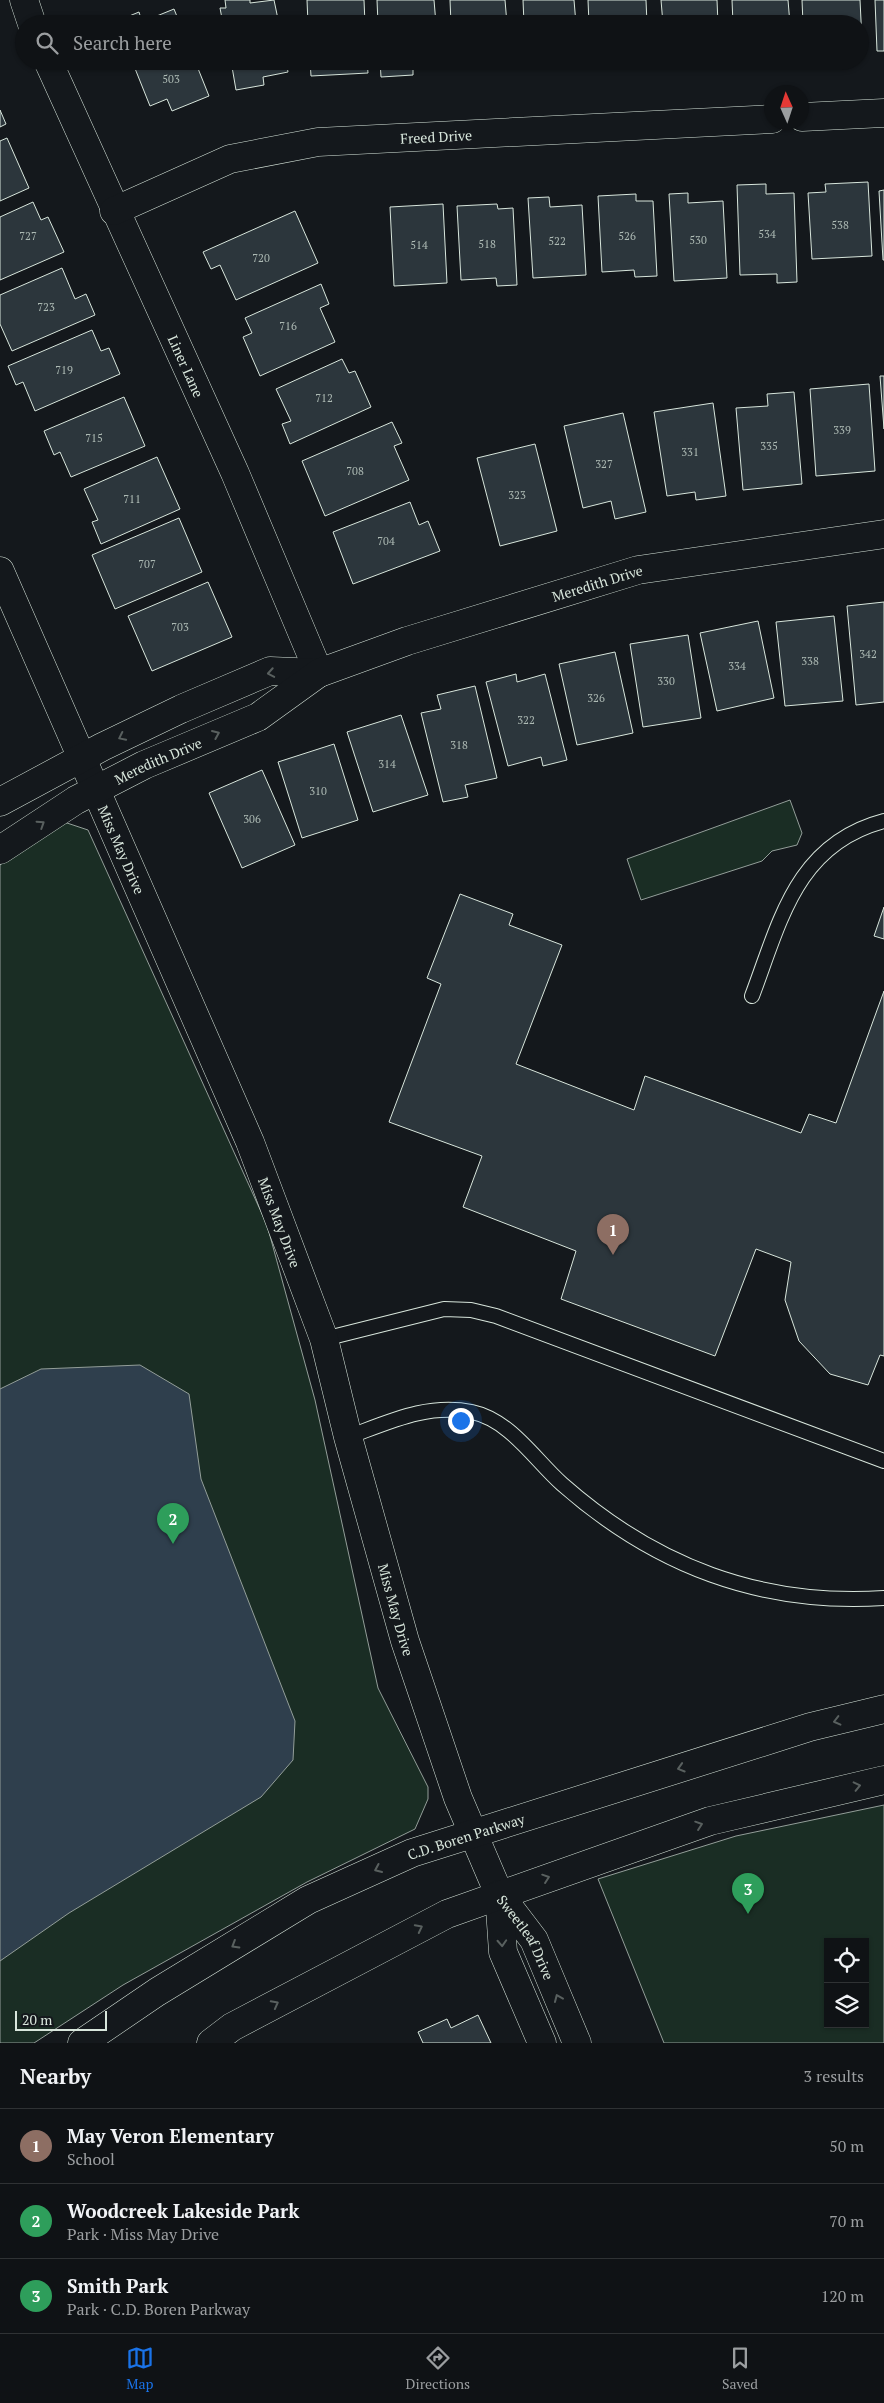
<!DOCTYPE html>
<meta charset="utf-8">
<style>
:root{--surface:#0f1215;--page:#181b1e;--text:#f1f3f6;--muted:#9b9ea0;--line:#2f3234;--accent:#1a73e8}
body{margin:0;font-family:"PT Serif",serif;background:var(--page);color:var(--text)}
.controls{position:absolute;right:15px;bottom:15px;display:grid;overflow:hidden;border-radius:0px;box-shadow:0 1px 4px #0004}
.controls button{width:45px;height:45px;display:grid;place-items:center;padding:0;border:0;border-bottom:1px solid var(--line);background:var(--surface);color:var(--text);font:25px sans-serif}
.compass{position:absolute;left:764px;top:85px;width:45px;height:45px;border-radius:50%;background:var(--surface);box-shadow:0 1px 4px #0004;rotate:357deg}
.scale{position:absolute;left:15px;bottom:12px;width:92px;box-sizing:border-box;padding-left:5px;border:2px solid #d8e6dc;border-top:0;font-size:14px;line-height:18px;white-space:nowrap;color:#d8e6dc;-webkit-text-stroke:4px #14181c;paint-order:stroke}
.you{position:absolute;left:460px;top:1420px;width:18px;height:18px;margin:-12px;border:4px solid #fff;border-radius:50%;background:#1a73e8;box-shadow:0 0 0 8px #1a73e833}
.badge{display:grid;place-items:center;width:32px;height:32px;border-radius:50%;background:var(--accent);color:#fff;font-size:16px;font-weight:700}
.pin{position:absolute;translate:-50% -41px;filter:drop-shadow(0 1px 2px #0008)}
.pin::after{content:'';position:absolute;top:26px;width:18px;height:15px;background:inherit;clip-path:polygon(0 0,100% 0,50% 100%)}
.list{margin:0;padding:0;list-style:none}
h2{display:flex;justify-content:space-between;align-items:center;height:65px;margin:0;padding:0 20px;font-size:21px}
h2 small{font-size:16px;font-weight:400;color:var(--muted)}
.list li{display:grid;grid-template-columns:32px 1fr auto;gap:15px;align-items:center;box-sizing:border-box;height:75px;padding:0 20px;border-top:1px solid var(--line)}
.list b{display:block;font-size:19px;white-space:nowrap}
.list p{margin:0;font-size:16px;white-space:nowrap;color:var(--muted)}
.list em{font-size:16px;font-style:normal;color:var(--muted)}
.icon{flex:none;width:28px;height:28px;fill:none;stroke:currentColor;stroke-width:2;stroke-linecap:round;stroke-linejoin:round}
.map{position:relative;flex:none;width:884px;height:2043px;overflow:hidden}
.search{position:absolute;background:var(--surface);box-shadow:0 1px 4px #0004;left:15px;right:15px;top:15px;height:55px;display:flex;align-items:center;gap:12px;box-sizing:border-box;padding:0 18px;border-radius:28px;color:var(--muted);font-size:19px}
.sheet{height:290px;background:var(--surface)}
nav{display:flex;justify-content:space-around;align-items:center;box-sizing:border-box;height:70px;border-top:1px solid var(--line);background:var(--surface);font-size:14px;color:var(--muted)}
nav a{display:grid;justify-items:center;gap:2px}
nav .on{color:var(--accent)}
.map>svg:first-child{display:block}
.green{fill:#1a2d24;stroke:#939e99;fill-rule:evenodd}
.water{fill:#2f3f4d;stroke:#939e99}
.building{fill:#2c363c;stroke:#d8e6dc}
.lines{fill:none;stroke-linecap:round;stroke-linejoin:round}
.service-casing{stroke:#d8e6dc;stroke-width:16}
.minor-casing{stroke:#d8e6dc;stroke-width:29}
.tertiary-casing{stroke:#d8e6dc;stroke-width:29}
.service{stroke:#14181c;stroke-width:14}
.minor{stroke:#14181c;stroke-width:28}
.tertiary{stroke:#14181c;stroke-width:28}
.oneway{stroke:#59605f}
.labels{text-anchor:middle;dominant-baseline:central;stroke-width:4;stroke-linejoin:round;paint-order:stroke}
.number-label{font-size:11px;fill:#adbab4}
.street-label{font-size:14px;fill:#d8e6dc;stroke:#14181c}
</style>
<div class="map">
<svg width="884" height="2043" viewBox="0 0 884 2043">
<rect width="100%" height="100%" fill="#14181c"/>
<g class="green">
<polygon points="790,800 802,833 797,845 772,851 762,861 641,900 627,859"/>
<polygon points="61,821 88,830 267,1225 315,1400 378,1688 428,1787 428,1799 415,1829 307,1882 123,1985 34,2043 0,2043 0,865 41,831"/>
<path d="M 884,1805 L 884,2043 L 664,2043 L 598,1879 L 736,1836 ZM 828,1942 L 865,1942 L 865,2024 L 828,2024 Z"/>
</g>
<polygon class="water" points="140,1365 189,1394 201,1479 295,1721 293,1760 261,1797 69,1913 0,1961 0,1389 41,1369"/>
<g class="building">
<polygon points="225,0 250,0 250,3 274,0 279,24 223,24 220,8 226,8"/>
<polygon points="307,0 364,0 365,24 308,24"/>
<polygon points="377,0 434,0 436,24 378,24"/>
<polygon points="450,0 505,0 507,24 451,24"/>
<polygon points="523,0 574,0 576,24 524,24"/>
<polygon points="588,0 646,0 647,24 589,24"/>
<polygon points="661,0 717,0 718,24 663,24"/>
<polygon points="732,0 788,0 790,24 733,24"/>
<polygon points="802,0 860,0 862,41 860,41 860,24 803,24"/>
<polygon points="875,0 884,0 884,51 877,51"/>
<polygon points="174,9 180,24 118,24 117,21 139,12 142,22"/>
<polygon points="132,61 195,61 209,96 172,111 167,99 150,106"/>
<polygon points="231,61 286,61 288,72 263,77 264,85 236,90"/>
<polygon points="310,61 367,61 368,73 311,76"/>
<polygon points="380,61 437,61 413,63 413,75 381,77"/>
<polygon points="453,61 509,61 509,62 453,65"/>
<polygon points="626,61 649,61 650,68 626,69"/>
<polygon points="680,61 711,61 680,63"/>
<polygon points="0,110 6,124 0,127"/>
<polygon points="7,138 29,188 0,201 0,141"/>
<polygon points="868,182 872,256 812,259 808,193 826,192 825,184"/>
<polygon points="766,184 766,194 794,193 797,282 777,283 777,274 740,275 737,185"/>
<polygon points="884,190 884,260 883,260 879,191"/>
<polygon points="688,193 688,203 723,201 727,278 674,281 669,194"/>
<polygon points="636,194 636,201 653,201 657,276 635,277 634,270 602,272 598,196"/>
<polygon points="549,197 550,207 582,205 586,275 533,278 528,198"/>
<polygon points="33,202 41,220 48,217 64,252 0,280 0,217"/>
<polygon points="443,204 447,283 394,286 390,207"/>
<polygon points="497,204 498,209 513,208 517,285 497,286 496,278 461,280 457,206"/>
<polygon points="295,211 318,263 236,300 220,265 211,269 203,252"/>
<polygon points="62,268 75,299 86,294 95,315 12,351 0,324 0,295"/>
<polygon points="321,284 329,304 320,308 335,342 260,376 243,337 252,333 245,318"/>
<polygon points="92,330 101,351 109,348 120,374 35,411 23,382 16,385 8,366"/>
<polygon points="342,359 349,373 355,371 371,407 290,444 282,424 291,421 276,389"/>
<polygon points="880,376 884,376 884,429"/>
<polygon points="869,384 875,471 816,476 810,389"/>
<polygon points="794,392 802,484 743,490 736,408 768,406 767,394"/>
<polygon points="124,397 145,446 71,477 60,452 54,455 44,431"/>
<polygon points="713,403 726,496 696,500 695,492 667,496 654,412"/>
<polygon points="623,413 646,512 615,519 611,501 583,508 564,426"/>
<polygon points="392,422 402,443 394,446 409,480 325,516 302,461"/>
<polygon points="535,444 557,531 500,546 477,458"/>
<polygon points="157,457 180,509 101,544 92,522 98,520 84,489"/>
<polygon points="410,502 419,525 428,521 440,551 353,584 333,532"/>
<polygon points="179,518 202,572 115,609 92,555"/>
<polygon points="208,582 232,637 152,671 128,616"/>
<polygon points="884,602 884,702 856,705 847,606"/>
<polygon points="834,616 843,701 785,706 776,622"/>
<polygon points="758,621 774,698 717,711 700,633"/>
<polygon points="688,635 701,718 643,727 630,644"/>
<polygon points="615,652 633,733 577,745 559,664"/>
<polygon points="516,674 517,682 545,674 567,760 543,766 541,757 508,766 486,682"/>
<polygon points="475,686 497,778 465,785 468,797 443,802 421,713 441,709 437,695"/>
<polygon points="401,715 428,795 373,812 347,732"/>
<polygon points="334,744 358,820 302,838 278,762"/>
<polygon points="262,770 295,845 242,868 209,793"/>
<polygon points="460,894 513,914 509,925 562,945 516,1064 634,1110 645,1076 801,1133 809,1114 836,1123 884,991 884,1356 880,1355 868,1385 830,1374 799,1341 785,1300 791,1262 756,1249 715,1356 561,1299 576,1251 463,1207 482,1156 389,1122 441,984 427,978"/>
<polygon points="884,907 884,939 874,936"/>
<polygon points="478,2015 491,2043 423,2043 418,2032 447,2019 451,2028"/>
</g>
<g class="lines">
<defs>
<g id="service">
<path d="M 752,996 C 780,922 796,844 884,821"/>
<polyline points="324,1339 444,1309 471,1310 496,1316 884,1461"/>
<path d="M 348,1437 C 389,1422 427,1403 472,1412 C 510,1420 535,1460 562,1484 C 655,1566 760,1606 884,1598"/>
</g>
<g id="minor">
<polyline points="24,0 32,24"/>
<path id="s1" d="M 48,61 L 235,473 L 319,673"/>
<polyline points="802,117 884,113"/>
<path id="s2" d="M 114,211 L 230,159 L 318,142 L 772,119"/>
<path id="s3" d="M 0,571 L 250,1142 L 324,1339 L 348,1437 L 405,1641 L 458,1798 L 499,1894 L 534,1940 L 577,2043"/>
<polyline points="0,802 102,747 181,709 270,671 319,673"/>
<path id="s4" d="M 0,850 L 76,800 L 144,765 L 258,717 L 319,673 L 407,641 L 638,570 L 884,534"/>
<polyline points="499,1894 503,1952 542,2043"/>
</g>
<g id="tertiary">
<path id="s5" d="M 82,2043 L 157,1992 L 308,1900 L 412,1853 L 810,1727 L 884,1709"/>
<polyline points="211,2043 232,2027 447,1914 710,1821 884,1780"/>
</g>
</defs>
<use href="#service" class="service-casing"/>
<use href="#minor" class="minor-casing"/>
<use href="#tertiary" class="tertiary-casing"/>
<use href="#service" class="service"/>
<use href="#minor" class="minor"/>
<use href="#tertiary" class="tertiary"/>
</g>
<defs><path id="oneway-chevron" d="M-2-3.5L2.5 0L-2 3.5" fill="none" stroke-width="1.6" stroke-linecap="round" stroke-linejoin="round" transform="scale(1.25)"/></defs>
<g class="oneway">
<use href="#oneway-chevron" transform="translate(271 673) rotate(170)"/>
<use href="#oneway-chevron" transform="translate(216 734) rotate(-23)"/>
<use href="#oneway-chevron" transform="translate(122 737) rotate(154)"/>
<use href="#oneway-chevron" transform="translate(41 824) rotate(-33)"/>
<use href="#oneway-chevron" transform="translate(837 1721) rotate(166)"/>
<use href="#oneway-chevron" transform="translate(681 1768) rotate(163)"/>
<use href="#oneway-chevron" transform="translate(857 1786) rotate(-13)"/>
<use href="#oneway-chevron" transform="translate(699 1825) rotate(-19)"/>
<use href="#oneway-chevron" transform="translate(378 1869) rotate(156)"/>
<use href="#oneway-chevron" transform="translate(546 1878) rotate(-19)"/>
<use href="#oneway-chevron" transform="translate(419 1928) rotate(-27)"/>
<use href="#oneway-chevron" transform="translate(502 1943) rotate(87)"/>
<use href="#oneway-chevron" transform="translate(235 1945) rotate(149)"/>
<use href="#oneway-chevron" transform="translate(558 1998) rotate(-113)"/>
<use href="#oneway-chevron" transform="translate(275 2004) rotate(-28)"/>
</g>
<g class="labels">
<g class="number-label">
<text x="171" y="79">503</text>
<text x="840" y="225">538</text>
<text x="767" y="234">534</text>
<text x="28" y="236">727</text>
<text x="627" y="236">526</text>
<text x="698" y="240">530</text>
<text x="557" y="241">522</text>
<text x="487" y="244">518</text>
<text x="419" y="245">514</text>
<text x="261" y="258">720</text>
<text x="46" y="307">723</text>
<text x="288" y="326">716</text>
<text x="64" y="370">719</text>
<text x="324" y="398">712</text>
<text x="842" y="430">339</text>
<text x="94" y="438">715</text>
<text x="769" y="446">335</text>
<text x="690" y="452">331</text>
<text x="604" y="464">327</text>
<text x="355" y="471">708</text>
<text x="517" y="495">323</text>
<text x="132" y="499">711</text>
<text x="386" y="541">704</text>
<text x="147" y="564">707</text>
<text x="180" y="627">703</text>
<text x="868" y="654">342</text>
<text x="810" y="661">338</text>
<text x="737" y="666">334</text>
<text x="666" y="681">330</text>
<text x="596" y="698">326</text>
<text x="526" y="720">322</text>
<text x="459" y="745">318</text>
<text x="387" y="764">314</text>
<text x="318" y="791">310</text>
<text x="252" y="819">306</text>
</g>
<g class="street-label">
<text stroke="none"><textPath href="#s2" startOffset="335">Freed Drive</textPath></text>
<text stroke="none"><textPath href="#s1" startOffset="335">Liner Lane</textPath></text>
<text stroke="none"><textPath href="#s4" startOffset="659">Meredith Drive</textPath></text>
<text stroke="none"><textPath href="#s4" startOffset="182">Meredith Drive</textPath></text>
<text stroke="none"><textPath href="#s3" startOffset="304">Miss May Drive</textPath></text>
<text stroke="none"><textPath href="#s3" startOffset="709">Miss May Drive</textPath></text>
<text stroke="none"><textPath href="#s3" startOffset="1114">Miss May Drive</textPath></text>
<text stroke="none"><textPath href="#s5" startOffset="438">C.D. Boren Parkway</textPath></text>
<text stroke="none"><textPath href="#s3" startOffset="1468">Sweetleaf Drive</textPath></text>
</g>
</g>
</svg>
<div class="controls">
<button><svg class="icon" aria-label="locate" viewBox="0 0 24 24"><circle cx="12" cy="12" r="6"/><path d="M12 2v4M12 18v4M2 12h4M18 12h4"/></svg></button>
<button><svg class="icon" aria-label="layers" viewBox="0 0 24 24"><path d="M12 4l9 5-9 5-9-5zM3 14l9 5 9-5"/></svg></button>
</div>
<svg class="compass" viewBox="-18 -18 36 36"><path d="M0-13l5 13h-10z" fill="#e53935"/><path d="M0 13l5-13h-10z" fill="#9b9ea0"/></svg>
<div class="scale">20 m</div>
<div class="you"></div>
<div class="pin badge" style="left:613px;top:1255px;background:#8d6e63">1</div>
<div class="pin badge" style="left:173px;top:1544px;background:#2e9e5b">2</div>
<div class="pin badge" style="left:748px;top:1914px;background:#2e9e5b">3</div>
<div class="search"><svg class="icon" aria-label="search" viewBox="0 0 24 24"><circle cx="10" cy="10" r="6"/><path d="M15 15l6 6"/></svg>Search here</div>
</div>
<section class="sheet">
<h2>Nearby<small>3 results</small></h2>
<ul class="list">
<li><span class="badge" style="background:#8d6e63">1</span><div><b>May Veron Elementary</b><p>School</p></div><em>50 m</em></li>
<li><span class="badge" style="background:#2e9e5b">2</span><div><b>Woodcreek Lakeside Park</b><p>Park · Miss May Drive</p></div><em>70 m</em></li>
<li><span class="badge" style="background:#2e9e5b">3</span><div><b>Smith Park</b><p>Park · C.D. Boren Parkway</p></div><em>120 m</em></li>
</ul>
</section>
<nav>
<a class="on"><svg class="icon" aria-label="map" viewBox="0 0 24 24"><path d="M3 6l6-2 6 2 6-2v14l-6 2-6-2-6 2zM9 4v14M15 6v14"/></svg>Map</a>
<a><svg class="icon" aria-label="directions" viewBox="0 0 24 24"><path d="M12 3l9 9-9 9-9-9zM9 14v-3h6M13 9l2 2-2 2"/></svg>Directions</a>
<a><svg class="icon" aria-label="saved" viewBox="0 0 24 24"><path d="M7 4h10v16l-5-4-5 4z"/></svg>Saved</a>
</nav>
